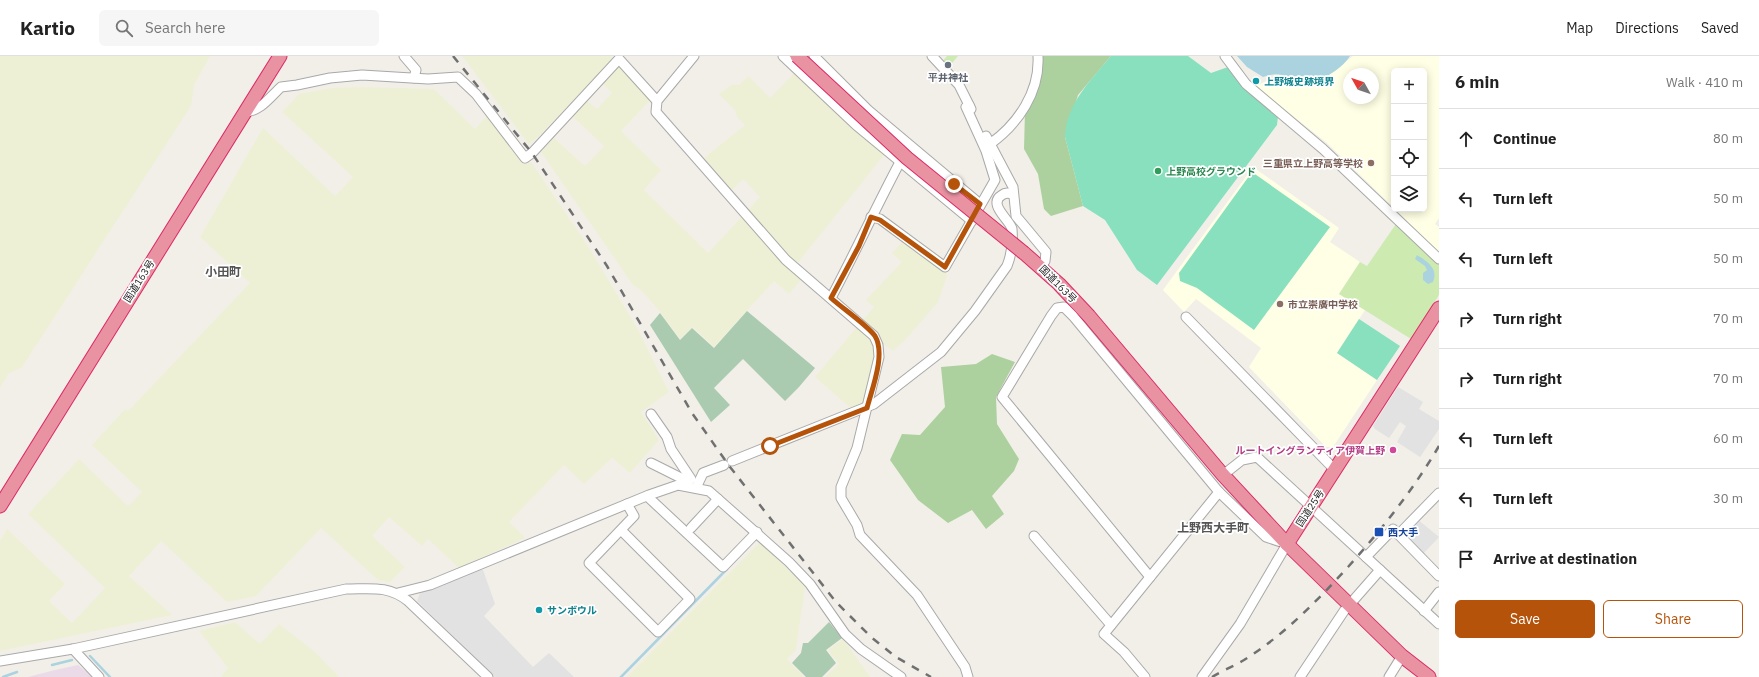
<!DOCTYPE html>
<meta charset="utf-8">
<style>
:root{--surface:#fff;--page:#f6f6f6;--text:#222;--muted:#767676;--line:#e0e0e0;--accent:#b45309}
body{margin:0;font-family:"IBM Plex Sans","Noto Sans JP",sans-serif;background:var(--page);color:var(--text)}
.controls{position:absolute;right:12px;top:12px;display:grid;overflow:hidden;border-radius:6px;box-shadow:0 2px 10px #0003}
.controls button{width:36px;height:36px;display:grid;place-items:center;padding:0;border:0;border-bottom:1px solid var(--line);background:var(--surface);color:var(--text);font:20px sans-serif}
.compass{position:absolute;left:1343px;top:12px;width:36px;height:36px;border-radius:50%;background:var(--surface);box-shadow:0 2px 10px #0003;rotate:310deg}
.stop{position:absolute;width:12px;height:12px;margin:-9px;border:3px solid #b45309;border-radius:50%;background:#fff}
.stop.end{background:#b45309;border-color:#fff;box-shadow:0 1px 4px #0008}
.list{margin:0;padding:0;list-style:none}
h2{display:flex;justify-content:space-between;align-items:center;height:52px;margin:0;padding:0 16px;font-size:17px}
h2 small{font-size:13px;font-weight:400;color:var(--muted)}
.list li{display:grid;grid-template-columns:26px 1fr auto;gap:12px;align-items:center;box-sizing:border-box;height:60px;padding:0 16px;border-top:1px solid var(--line)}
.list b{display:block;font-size:15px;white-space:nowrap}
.list em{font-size:13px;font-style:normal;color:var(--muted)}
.actions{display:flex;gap:8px;padding:12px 16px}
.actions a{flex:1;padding:9px 0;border:1px solid var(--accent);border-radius:6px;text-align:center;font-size:14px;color:var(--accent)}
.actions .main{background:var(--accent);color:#fff}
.icon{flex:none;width:22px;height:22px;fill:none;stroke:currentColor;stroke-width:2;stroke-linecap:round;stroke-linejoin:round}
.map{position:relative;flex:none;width:1439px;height:621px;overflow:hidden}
header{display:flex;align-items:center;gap:24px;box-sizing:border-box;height:56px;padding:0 20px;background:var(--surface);border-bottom:1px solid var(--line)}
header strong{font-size:19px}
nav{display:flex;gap:22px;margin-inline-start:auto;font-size:14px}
.search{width:280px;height:36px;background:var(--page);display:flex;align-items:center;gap:10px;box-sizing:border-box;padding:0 14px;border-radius:6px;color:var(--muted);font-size:15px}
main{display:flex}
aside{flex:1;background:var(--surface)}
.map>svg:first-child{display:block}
.industrial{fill:#ebdbe8}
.education{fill:#ffffe5;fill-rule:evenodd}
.farmland{fill:#eef0d5}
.grass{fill:#cdebb0}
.forest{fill:#add19e}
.cemetery{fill:#aacbaf}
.pitch{fill:#88e0be}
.parking{fill:#e2e2e2}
.water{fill:#aad3df}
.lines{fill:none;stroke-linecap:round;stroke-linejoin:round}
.stream{stroke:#aad3df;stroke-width:2.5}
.minor-casing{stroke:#a9a9a9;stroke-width:11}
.highway-casing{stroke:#dc2a67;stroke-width:15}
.minor{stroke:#fff;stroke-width:9}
.highway{stroke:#e892a2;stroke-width:13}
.rail{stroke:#707070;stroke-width:2.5;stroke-dasharray:8 8;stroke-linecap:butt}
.highway-bridge-casing{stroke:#dc2a67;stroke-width:15;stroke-linecap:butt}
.highway-bridge{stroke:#e892a2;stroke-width:13}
.route{stroke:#b45309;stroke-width:5}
.worship-dot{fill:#6b7280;stroke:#fff;stroke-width:1.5}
.culture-dot{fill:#0f9aa8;stroke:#fff;stroke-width:1.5}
.education-dot{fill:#8d6e63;stroke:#fff;stroke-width:1.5}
.leisure-dot{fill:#2e9e5b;stroke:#fff;stroke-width:1.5}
.hotel-dot{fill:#d1479c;stroke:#fff;stroke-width:1.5}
.transit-dot{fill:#1a4fb4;stroke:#fff;stroke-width:1.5}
.labels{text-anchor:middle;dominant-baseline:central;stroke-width:3.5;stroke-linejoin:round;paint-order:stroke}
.worship-label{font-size:10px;font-weight:bold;fill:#5b616d;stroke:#fff}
.culture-label{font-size:10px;font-weight:bold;fill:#0d838f;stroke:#fff;text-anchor:start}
.education-label{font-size:10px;font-weight:bold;fill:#785e54;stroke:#fff;text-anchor:end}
.leisure-label{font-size:10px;font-weight:bold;fill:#27864d;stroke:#fff;text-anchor:start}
.street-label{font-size:10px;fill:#222;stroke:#fff}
.hotel-label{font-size:10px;font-weight:bold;fill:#b23c85;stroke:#fff;text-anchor:end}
.transit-label{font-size:10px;font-weight:bold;fill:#164399;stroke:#fff;text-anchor:start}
.quarter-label{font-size:12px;font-weight:bold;fill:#555;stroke:#fff}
</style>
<header>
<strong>Kartio</strong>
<div class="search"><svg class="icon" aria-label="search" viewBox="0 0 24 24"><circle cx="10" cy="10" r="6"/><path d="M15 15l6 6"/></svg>Search here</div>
<nav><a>Map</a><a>Directions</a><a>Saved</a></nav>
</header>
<main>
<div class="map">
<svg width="1439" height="621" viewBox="0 0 1439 621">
<rect width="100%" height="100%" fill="#f2efe9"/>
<polygon class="industrial" points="78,609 93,621 28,621 55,614"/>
<g class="education">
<path d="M 1353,0 L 1439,0 L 1439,162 L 1435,168 L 1439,171 L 1439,196 L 1395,153 L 1424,153 L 1424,15 L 1394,15 L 1394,152 L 1327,87 L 1255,30 L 1282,18 L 1298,31 L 1306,29 L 1325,21 ZM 1349,18 L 1373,18 L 1373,42 L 1349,42 Z"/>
<polygon points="1253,111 1339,172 1330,186 1360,206 1339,238 1365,254 1337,297 1377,324 1333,391 1326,391 1249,311 1261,292 1196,243 1184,256 1163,234"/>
</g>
<g class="farmland">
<polygon points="0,0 210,0 194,29 191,50 22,311 8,318 0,332"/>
<polygon points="462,0 610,0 613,3 539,80 529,88"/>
<polygon points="619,10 651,43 621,75 661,114 644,134 708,197 760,141 743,123 732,134 704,102 745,69 737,61 735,54 719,38 731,29 739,29 748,20 770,42 795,16 885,98 796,209 803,222 789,238 774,225 714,291 693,271 680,283 657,252 642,235 633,229 541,96 554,82 585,110 604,90 573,61 587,45 597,53 612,37 603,28"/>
<polygon points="362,31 434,33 475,73 488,59 526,108 531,106 588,190 637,272 669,336 641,356 659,384 630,417 612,402 584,428 564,409 509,466 525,482 459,512 428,483 422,490 389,461 372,480 405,511 390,526 378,524 321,472 256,540 227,546 161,485 129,520 172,559 0,595 0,485 7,473 65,528 49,545 72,567 105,532 28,458 79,403 128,450 142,436 92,389 125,353 128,355 250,227 200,181 263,72 335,140 353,121 282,56 299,38 331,32"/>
<polygon points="904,184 946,216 947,220 938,246 906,283 893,295 881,286 875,299 865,349 853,354 815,321 874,251 866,244 902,206 892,197"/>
<polygon points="760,486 805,530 796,594 787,603 804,621 627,621"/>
<polygon points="235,566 260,588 279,568 315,596 339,621 221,621 228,612 199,575"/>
<polygon points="843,583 870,621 825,621 839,608 828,594"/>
</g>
<g class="grass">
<polygon points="947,0 958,0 948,12 942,6"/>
<polygon points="1396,168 1439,207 1439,239 1411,283 1339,238 1360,206 1367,210"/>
</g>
<g class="forest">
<polygon points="1041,0 1111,0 1078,39 1065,81 1083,150 1051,160 1044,153 1038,118 1024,93 1025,54"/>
<polygon points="992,298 1015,306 996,341 997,368 1019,403 1014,415 992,440 1004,458 986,473 972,454 948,467 918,444 890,404 902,378 920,379 945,351 941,311 976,308"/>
</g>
<g class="cemetery">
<polygon points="747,255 815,312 799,331 785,345 743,303 714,332 730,349 711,366 650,269 660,257 680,284 692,272 714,292"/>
<polygon points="829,566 842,582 826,594 836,607 822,621 806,621 792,607 801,597 803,587 808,587"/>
</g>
<g class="pitch">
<path d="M 1111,0 L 1188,0 L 1211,17 L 1228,11 L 1244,31 L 1278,60 L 1277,69 L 1157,229 L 1137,214 L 1105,164 L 1083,150 L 1065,81 C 1066,48 1091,24 1111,0 Z"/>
<polygon points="1252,116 1330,171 1254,274 1197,232 1180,225 1179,217"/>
<polygon points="1359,263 1400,290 1377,324 1337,297"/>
</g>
<g class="parking">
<polygon points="1398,331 1423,346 1419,353 1439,365 1439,373 1420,401 1397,386 1406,370 1400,366 1389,382 1375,373 1373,370"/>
<polygon points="1417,463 1439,481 1422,499 1402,479"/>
<polygon points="478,514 483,514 495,548 484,560 533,611 549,597 574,621 495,621 417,545 421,535"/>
</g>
<g class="water">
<path d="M 1237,0 L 1350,0 C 1340,16 1316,27 1298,31 C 1283,19 1282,15 1263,21 L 1247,11 Z"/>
<path d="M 1417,199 C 1427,205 1439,213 1433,226 L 1428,228 L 1423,224 L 1423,217 L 1427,214 L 1425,210 L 1415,203 Z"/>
</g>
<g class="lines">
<g class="stream">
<polyline points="90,600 110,621"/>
<polyline points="52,609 72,604"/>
<polyline points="3,621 17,616"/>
<polyline points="621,621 727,513"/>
</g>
<defs>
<g id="minor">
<polyline points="404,0 416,14 414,22"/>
<polyline points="694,0 657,45 656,56 786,204 874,280 878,289 879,301 857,392 841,431 841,442 857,469 860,479 917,539 965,611 968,621"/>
<polyline points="783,0 856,69 972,165"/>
<polyline points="814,0 868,54 980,148"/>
<polyline points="932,0 959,29 971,53"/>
<polyline points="1225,0 1246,28 1323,93 1439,203"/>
<path d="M 244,56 C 260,56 270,41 281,31 L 297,29 L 330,22 L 362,19 L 428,23 L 458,21 L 476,38 L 525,102 L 532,97 L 619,3 L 657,45"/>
<polyline points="986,80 1013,131 1016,160 1046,196 1045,205 1041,211"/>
<path d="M 990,88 C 1018,68 1040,36 1038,0"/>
<polyline points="871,161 880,163 945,211 995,124 986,95 966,51 969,49"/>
<path d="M 831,242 C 855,197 876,151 900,106"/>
<polyline points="1186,261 1335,414"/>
<polyline points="651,358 667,381 671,393 691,423"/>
<path d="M 732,405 L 874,348 L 941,296 L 975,255 L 1007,210 C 1011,200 1013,185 1012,173 C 1010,164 987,148 1002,139 C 1006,136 1009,137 1013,138"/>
<polyline points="651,407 687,425"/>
<polyline points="1223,419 1242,404 1257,401 1439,568"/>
<polyline points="696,432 703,417 724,409"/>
<polyline points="647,440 723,511 757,476"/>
<polyline points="691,472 718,443"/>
<polyline points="621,474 690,543 658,576 589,507 634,460 627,448"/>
<polyline points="1399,478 1439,437"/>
<polyline points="1034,480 1111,569"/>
<polyline points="1366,501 1393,473 1439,520"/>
<polyline points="1150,521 1002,341 1051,260 1057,252 1064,251 1073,260 1219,436 1266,481 1287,488 1240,568 1202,621"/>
<polyline points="398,537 430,529 649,439 678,429 709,435 789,506 810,528 845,578 861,593 901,621"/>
<polyline points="1424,555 1439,536"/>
<polyline points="73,593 99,621"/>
<path d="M 0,605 L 73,593 L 346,533 C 370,533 388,529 408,545 L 488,621"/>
<polyline points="1145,621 1124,596 1104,578 1219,436"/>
<polyline points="1300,621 1344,555 1380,514"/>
<polyline points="1389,621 1402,600"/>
</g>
<g id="highway">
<polyline points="1024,197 1059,228 1089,260 1223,419 1287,488 1402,600 1429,621"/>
<polyline points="0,450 280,0"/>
<polyline points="1287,488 1439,252"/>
</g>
</defs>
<use href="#minor" class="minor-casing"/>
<use href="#highway" class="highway-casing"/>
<use href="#minor" class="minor"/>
<use href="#highway" class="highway"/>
<g class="rail">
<polyline points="453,0 532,97 607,210 692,357 730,411 836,546 871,581 896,601 931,621"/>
<path d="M 1212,621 C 1222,615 1234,610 1244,604 C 1284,579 1316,546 1348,511 C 1382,473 1413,434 1439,390"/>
</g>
<defs>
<polyline id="highway-bridge" points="797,0 907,102 1024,197"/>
</defs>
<use href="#highway-bridge" class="highway-bridge-casing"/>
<use href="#highway-bridge" class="highway-bridge"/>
</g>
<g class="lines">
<path class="route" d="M 770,390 L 867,352 C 872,333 886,298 875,280 C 867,269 842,252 831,242 L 859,190 L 871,161 L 880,164 L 945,211 L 980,148 L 954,128"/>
</g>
<circle class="worship-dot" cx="948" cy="9" r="4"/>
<g class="culture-dot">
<circle cx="1256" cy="25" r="4"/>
<circle cx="539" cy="554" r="4"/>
</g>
<g class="education-dot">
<circle cx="1371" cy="107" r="4"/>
<circle cx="1280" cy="248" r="4"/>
</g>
<circle class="leisure-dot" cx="1158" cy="115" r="4"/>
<circle class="hotel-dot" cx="1393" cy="394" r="4"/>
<rect class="transit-dot" x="1374" y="471" width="10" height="10" rx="2"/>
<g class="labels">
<g class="worship-label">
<text x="948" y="21">平井神社</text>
</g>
<g class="culture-label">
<text x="1264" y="25">上野城史跡境界</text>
<text x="547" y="554">サンボウル</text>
</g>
<g class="education-label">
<text x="1363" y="107">三重県立上野高等学校</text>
<text x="1288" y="248" text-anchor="start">市立崇廣中学校</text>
</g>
<g class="leisure-label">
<text x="1166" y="115">上野高校グラウンド</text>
</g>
<g class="street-label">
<text transform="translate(139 225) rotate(-58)">国道163号</text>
<text transform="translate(1058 228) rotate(45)">国道163号</text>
<text transform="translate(1310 452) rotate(-57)">国道25号</text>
</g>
<g class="hotel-label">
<text x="1385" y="394">ルートイングランティア伊賀上野</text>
</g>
<g class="transit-label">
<text x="1388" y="476">西大手</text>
</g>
<g class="quarter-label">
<text x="223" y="215">小田町</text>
<text x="1213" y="471">上野西大手町</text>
</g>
</g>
</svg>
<div class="controls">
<button>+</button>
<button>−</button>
<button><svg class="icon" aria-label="locate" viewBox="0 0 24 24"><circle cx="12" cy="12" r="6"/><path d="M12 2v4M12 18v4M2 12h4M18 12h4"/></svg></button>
<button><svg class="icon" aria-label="layers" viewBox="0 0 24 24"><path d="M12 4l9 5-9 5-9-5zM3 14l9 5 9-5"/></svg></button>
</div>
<svg class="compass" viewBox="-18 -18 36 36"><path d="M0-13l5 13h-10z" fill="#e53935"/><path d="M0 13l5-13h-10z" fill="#767676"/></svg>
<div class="stop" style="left:770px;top:390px"></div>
<div class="stop end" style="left:954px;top:128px"></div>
</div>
<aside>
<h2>6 min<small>Walk · 410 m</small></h2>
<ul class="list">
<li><svg class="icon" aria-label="ahead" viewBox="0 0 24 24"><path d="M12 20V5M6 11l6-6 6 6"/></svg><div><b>Continue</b></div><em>80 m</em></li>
<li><svg class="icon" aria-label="left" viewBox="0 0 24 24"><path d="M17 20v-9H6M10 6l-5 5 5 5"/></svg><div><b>Turn left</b></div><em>50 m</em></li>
<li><svg class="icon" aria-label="left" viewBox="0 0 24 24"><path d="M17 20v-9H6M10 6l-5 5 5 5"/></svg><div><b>Turn left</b></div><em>50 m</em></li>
<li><svg class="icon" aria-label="right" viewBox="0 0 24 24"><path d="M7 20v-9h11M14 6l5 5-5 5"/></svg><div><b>Turn right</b></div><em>70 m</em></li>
<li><svg class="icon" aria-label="right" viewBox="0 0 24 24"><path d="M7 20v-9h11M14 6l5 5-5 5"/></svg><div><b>Turn right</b></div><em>70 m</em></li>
<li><svg class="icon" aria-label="left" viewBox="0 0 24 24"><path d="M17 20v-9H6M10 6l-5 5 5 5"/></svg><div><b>Turn left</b></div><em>60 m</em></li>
<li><svg class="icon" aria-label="left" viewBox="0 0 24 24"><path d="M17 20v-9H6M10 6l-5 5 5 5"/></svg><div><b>Turn left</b></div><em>30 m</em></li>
<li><svg class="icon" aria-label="arrive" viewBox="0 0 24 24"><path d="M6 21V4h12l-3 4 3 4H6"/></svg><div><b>Arrive at destination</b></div></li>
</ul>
<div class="actions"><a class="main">Save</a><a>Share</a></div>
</aside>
</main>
